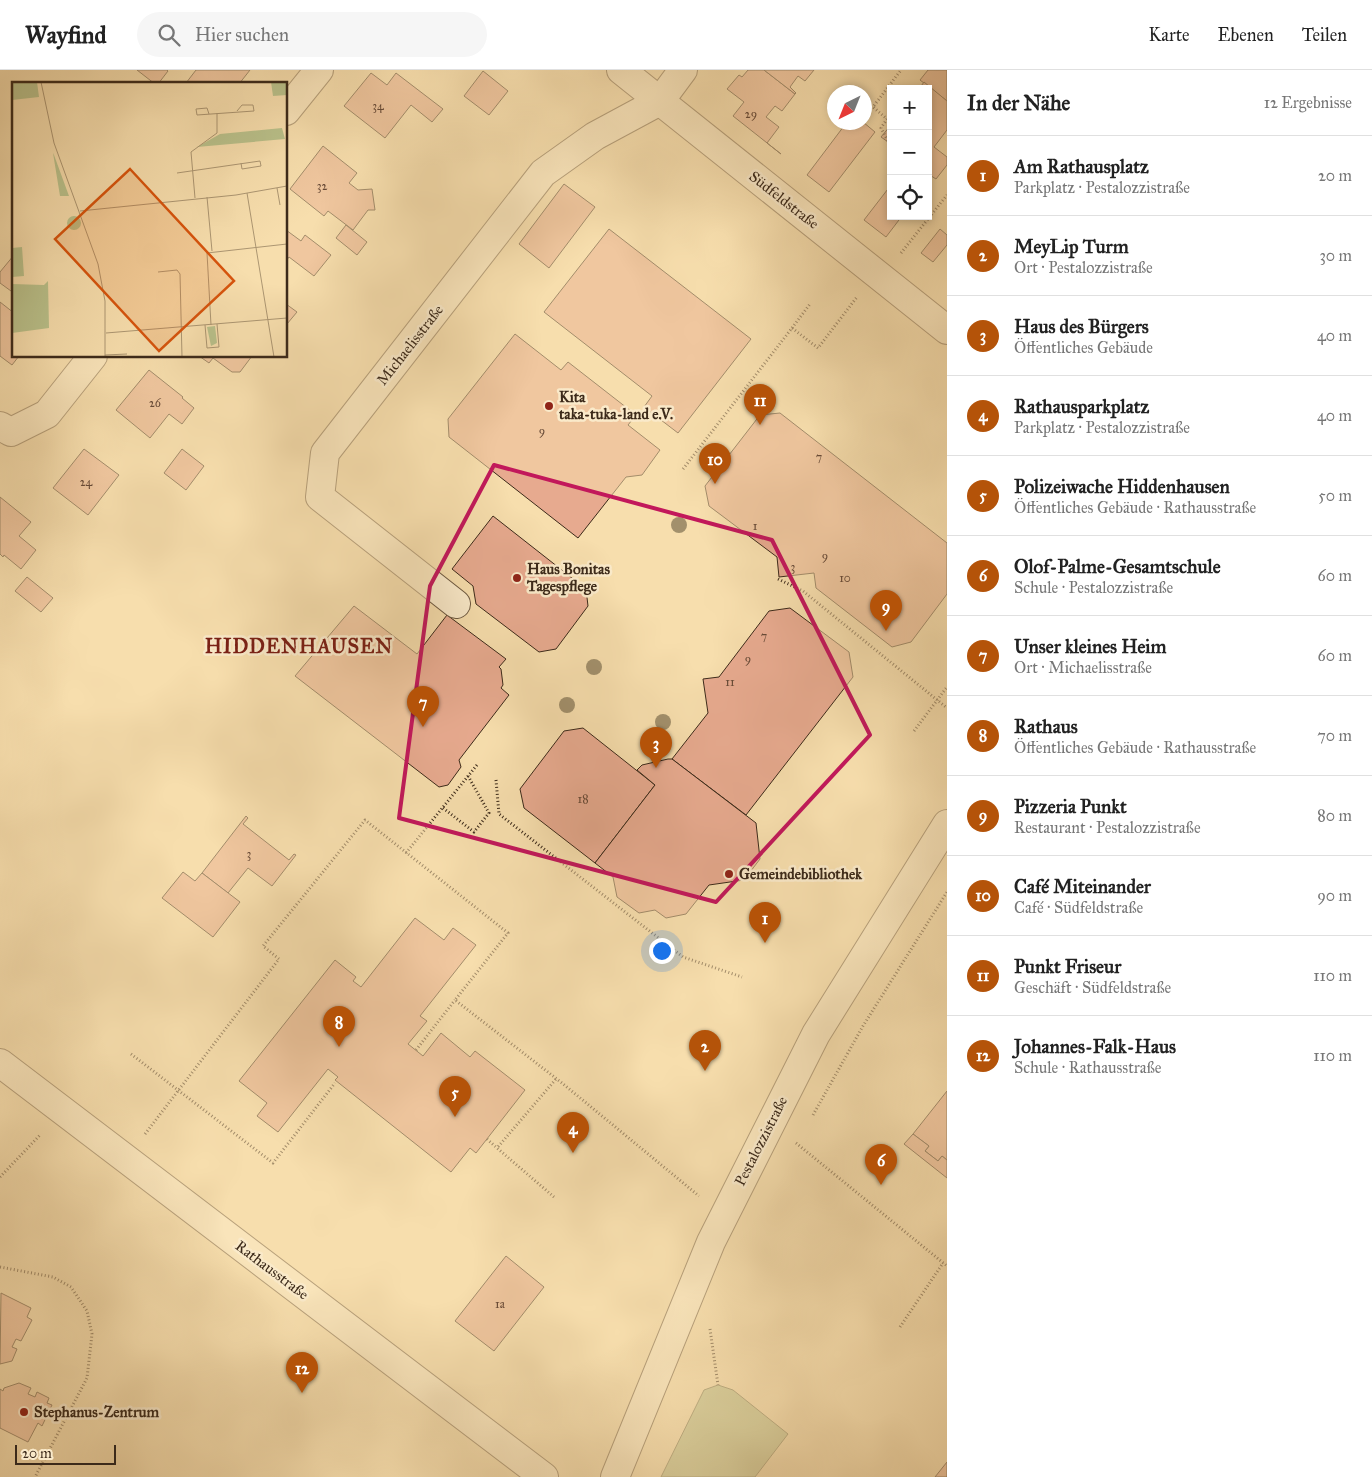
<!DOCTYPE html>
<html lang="de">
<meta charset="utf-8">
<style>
:root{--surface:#fff;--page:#f6f6f6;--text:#222;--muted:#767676;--line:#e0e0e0;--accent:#b45309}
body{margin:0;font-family:"IM FELL Great Primer",serif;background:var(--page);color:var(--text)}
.controls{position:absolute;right:15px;top:15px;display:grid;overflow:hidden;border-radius:0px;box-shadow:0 2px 8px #0003}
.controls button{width:45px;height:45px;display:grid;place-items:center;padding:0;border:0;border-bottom:1px solid var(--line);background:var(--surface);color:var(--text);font:25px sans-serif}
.compass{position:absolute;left:827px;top:15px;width:45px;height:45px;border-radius:50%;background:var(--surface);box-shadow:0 2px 8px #0003;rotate:223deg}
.scale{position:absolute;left:15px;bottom:12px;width:101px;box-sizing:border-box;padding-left:5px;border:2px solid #3c2a1a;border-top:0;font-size:14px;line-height:18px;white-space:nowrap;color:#3c2a1a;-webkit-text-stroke:4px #faeaca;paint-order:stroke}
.you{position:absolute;left:661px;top:880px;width:18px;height:18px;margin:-12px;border:4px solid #fff;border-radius:50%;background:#1a73e8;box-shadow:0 0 0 8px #1a73e833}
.badge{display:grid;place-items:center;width:32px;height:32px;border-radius:50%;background:var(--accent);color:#fff;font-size:16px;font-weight:700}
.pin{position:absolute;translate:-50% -41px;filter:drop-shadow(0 1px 2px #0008)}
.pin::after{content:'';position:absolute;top:26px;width:18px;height:15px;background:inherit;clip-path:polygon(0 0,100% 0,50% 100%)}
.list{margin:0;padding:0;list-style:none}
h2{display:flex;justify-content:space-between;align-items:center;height:65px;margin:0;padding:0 20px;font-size:21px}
h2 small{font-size:16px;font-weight:400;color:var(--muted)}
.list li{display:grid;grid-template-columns:32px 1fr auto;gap:15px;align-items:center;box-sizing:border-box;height:80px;padding:0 20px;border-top:1px solid var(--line)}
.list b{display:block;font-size:19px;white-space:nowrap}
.list p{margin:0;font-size:16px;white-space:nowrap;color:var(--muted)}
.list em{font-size:16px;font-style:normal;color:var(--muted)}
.icon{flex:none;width:28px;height:28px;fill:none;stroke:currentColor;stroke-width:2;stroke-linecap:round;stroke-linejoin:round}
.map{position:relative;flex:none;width:947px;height:1407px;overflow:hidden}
header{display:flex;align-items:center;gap:30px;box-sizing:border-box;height:70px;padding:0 25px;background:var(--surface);border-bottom:1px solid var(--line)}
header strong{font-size:24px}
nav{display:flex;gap:28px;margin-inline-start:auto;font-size:18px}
.search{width:350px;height:45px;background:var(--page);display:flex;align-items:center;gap:12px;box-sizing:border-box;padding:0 18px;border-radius:28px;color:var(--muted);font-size:19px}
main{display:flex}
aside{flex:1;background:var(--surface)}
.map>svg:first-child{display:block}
.green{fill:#bac28c;stroke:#7b7653}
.building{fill:#e7aa8f;stroke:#3c2a1a}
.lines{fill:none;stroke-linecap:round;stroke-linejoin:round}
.minor-casing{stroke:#6b573f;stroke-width:30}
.path{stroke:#3c2a1a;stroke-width:3;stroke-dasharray:1 2.5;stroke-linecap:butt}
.minor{stroke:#faeaca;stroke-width:28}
.tree{fill:#a2906c}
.marked{fill:none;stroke:#c2185b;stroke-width:4;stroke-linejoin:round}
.poi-dot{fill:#8f2418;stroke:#faeaca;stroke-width:2}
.labels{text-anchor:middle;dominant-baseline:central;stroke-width:5;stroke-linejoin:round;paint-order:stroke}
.number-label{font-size:12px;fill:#674a37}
.street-label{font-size:15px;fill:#3c2a1a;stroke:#faeaca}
.poi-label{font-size:15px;font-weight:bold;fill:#3c2a1a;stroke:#faeaca;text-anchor:start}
.district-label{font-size:20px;font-weight:bold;letter-spacing:1px;fill:#7a1f14;stroke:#faeaca}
.inset-road{fill:none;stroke:#ac9672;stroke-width:1}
.view{fill:#d7540d;fill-opacity:0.15;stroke:#d7540d;stroke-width:2.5}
.inset-edge{fill:none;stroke:#3c2a1a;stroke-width:2.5}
</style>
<header>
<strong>Wayfind</strong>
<div class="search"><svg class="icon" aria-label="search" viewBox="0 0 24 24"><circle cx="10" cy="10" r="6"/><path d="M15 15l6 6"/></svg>Hier suchen</div>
<nav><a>Karte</a><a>Ebenen</a><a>Teilen</a></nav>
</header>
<main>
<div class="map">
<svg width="947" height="1407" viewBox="0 0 947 1407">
<rect width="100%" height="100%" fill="#f7dead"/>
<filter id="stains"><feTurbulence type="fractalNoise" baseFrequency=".004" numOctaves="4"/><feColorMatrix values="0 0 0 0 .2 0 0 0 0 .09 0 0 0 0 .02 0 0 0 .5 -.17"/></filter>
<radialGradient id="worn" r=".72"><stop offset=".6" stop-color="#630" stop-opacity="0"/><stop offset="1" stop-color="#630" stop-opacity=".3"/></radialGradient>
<polygon class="green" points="718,1315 733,1320 788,1364 755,1407 661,1407 704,1320"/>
<g class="building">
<polygon points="137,0 167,0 168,1 158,14 155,14"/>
<polygon points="196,0 250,0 239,14 187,14 186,13"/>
<polygon points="748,0 764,0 795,24 782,41 775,36 766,47 779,57 767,73 781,84 733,46 744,32 727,19 739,5 742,7"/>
<polygon points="764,0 814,0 805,11 798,6 790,17 796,23 795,24"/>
<polygon points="928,0 947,0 947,31 920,10"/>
<polygon points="483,1 508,21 489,45 464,26"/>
<polygon points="371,3 387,15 396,3 443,39 432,52 411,35 385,68 344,36"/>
<polygon points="924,12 947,31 947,60 934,77 947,87 947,95 936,109 928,104 928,19 919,19"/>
<polygon points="847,52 863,52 875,62 829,122 807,105"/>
<polygon points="891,55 891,74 881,67"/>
<polygon points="323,76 357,103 349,113 358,120 372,119 375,140 368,140 353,160 328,141 324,146 290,119"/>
<polygon points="564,114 595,137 549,198 519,174"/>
<polygon points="891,115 891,146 902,146 886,167 864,150"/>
<polygon points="346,155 367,172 357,185 336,168"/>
<polygon points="609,159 751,269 678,363 644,337 652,326 544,242"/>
<polygon points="940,159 947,165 947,175 933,192 921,183"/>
<polygon points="286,160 301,171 305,165 331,185 314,206 289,187 286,191"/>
<polygon points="14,185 14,218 11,221 0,213 0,202"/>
<polygon points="0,232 14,243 14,286 19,286 12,295 0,286"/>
<polygon points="286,234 297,242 287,254 286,254"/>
<polygon points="515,264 561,300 568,292 636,345 628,355 660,380 642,405 626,407 578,468 449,367 448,349"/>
<polygon points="199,286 252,286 240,302 232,302 213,288 209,293"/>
<polygon points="149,300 183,327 182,328 194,338 182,354 169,344 150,368 116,340"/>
<polygon points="780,343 947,473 947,524 911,572 892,577 816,518 814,503 779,507 777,487 709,436 705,416 760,345"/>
<polygon points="84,379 119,405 88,445 53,418"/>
<polygon points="182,379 204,396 186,420 164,403"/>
<polygon points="0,427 31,452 19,466 36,480 21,499 4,485 3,487 0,484"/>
<polygon points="493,446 586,519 588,536 556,579 539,582 476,534 473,516 452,499"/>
<polygon points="27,507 53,528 41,542 15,521"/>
<polygon points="354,536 417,584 447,545 506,589 499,597 501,599 503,615 501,618 509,625 459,690 461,697 448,715 439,717 295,606"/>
<polygon points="790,538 849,582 853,607 746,745 672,689 708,643 703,609 719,607 769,541"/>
<polygon points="583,658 655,715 595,793 524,738 520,719 564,661"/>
<polygon points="668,689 672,689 756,753 760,789 744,810 709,815 686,844 666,848 655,840 639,843 617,827 613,807 595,793 655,715 637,700 642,695"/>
<polygon points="246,746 248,748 243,754 289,790 294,784 296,785 272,816 248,798 228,823 202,803"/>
<polygon points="183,802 195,811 202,803 240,832 213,867 162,828"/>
<polygon points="415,848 444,870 453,858 476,875 420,946 427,951 408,974 423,986 441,963 470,987 475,981 525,1020 476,1083 470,1078 451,1102 335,1010 338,1007 328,999 278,1062 257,1046 267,1033 239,1011 335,890 356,907 353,911 361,917"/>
<polygon points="947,1021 947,1090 942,1086 938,1091 925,1081 929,1076 913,1064"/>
<polygon points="913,1064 929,1076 925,1081 938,1091 942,1086 947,1090 947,1108 904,1074"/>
<polygon points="506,1186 544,1217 494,1281 455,1251"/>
<polygon points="1,1223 31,1238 27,1247 32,1250 21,1271 16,1269 12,1277 17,1279 12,1291 0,1294"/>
<polygon points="19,1313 31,1318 28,1324 35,1327 37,1322 49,1328 47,1333 52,1335 42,1356 38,1353 28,1372 0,1358 0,1319 3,1321 4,1318"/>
<polygon points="947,1392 947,1407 935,1407"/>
</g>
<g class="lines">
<defs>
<g id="minor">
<polyline points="621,0 947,260"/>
<polyline points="286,41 319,0"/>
<polyline points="0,356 11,362 47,344 93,286"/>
<polyline points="456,534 320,427 325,383 543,103 595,66 660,31 683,0"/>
<polyline points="0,993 544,1407"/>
<polyline points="615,1407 711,1172 816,964 947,754"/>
</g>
</defs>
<use href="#minor" class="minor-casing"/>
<g class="path">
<polyline points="891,77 881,58 887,49 873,37 901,0"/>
<polyline points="901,183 947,125"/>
<polyline points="792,258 810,234"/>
<polyline points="683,399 792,258 818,278 857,227"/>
<polyline points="778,509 803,521 947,638"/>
<polyline points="914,661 947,617"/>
<polyline points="496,710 499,744 683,887 742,907"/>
<polyline points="443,738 474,762 489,743 468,706"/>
<polyline points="406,783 477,695"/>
<polyline points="416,980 455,930"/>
<polyline points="131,984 273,1093 335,1013"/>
<polyline points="813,1045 863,956 947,822"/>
<polyline points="145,1064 279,889 263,876 365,750 508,863 455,930 562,1013 699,1126"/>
<polyline points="487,1069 497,1078"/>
<polyline points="796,1073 947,1196"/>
<polyline points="0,1107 41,1064"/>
<polyline points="554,1127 497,1078 556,1009"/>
<polyline points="0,1197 53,1207 71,1217 87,1241 92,1264 87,1308 35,1407"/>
<polyline points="900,1257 943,1193"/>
<polyline points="710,1259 718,1315"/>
</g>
<use href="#minor" class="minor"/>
</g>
<g class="tree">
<circle cx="679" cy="455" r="8"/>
<circle cx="594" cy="597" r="8"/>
<circle cx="567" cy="635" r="8"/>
<circle cx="663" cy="652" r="8"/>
</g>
<path d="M0 0H947V1407H0ZM 494,395 L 772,470 L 870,665 L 716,832 L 399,748 L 430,516 Z" fill="#f7dead" fill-opacity=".55" fill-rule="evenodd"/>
<path class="marked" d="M 494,395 L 772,470 L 870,665 L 716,832 L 399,748 L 430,516 Z"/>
<g class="poi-dot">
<circle cx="549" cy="336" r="5"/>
<circle cx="517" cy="508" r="5"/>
<circle cx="729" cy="804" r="5"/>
<circle cx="24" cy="1342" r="5"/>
</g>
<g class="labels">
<g class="number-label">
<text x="378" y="36">34</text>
<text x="751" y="44">29</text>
<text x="322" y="116">32</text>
<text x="155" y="333">26</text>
<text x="542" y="361">9</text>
<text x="819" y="387">7</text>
<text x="86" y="412">24</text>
<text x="755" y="456">1</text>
<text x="825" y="486">9</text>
<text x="793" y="497">3</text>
<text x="845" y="508">10</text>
<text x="764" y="566">7</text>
<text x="748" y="589">9</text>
<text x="730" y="612">11</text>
<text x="583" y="729">18</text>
<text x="249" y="784">3</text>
<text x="500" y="1234">1a</text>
</g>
<g class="street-label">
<text transform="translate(784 130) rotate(38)">Südfeldstraße</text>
<text transform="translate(410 275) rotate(-52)">Michaelisstraße</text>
<text transform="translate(761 1071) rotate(-63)">Pestalozzistraße</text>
<text transform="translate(272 1200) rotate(37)">Rathausstraße</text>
</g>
<g class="poi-label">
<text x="559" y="327">Kita<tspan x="559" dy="17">taka-tuka-land e.V.</tspan></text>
<text x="527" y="499">Haus Bonitas<tspan x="527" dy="17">Tagespflege</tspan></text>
<text x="739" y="804">Gemeindebibliothek</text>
<text x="34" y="1342">Stephanus-Zentrum</text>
</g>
<g class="district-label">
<text x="299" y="576">HIDDENHAUSEN</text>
</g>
</g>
<g transform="translate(12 12)">
<rect width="275" height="275" fill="#f7dead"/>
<path d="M 0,0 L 25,0 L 27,15 L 0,18 ZM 259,0 L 275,0 L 275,13 L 261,14 ZM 270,46 L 273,57 L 185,65 L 208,52 ZM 41,71 L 42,73 L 57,114 L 48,114 ZM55 141a7 7 0 1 1 14 0a7 7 0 1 1-14 0ZM 10,165 L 12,194 L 0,195 L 0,166 ZM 36,199 L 37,246 L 0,251 L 0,202 L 32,203 ZM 203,244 L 205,261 L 199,264 L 195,245 Z" fill="#bac28c"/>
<path class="inset-road" d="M 29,0 L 42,61 L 86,182 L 93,219 L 93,275M 197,32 L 195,26 L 184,27 L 185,33 L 242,29 L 241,23 L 230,23 L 225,29M 165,91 L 248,79 L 249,84 L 230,87 L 229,81M 265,106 L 268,123M 235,111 L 262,275M 195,115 L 200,169M 183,116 L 179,70 L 205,51 L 205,31M 68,129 L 224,113 L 275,104M 146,190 L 165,188 L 168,192 L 170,275M 193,243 L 195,266 L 207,265 L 205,242M 199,243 L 195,171 L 275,162M 94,251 L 275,236M 93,273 L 115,272"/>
<path class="view" d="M 118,87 L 222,199 L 147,269 L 43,157 Z"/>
<rect width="275" height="275" class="inset-edge"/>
</g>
<rect width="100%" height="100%" filter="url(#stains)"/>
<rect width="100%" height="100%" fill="url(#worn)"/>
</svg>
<div class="controls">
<button>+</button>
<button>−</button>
<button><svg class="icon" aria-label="locate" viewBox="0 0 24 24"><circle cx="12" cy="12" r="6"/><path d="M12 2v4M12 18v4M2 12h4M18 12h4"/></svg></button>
</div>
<svg class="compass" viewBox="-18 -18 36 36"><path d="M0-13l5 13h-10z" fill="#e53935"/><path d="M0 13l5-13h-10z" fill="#767676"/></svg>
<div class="scale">20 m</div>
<div class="you"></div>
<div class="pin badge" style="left:765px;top:873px">1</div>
<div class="pin badge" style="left:705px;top:1001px">2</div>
<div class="pin badge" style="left:656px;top:698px">3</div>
<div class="pin badge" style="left:573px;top:1083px">4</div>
<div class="pin badge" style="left:455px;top:1047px">5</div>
<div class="pin badge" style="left:881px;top:1115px">6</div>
<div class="pin badge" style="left:423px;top:657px">7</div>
<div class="pin badge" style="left:339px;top:977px">8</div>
<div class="pin badge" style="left:886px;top:561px">9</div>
<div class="pin badge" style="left:715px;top:414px">10</div>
<div class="pin badge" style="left:760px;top:355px">11</div>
<div class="pin badge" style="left:302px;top:1323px">12</div>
</div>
<aside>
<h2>In der Nähe<small>12 Ergebnisse</small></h2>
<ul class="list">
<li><span class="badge">1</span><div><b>Am Rathausplatz</b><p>Parkplatz · Pestalozzistraße</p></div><em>20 m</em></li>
<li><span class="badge">2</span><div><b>MeyLip Turm</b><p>Ort · Pestalozzistraße</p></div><em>30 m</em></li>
<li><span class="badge">3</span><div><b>Haus des Bürgers</b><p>Öffentliches Gebäude</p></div><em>40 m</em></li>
<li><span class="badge">4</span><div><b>Rathausparkplatz</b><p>Parkplatz · Pestalozzistraße</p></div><em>40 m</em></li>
<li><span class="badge">5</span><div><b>Polizeiwache Hiddenhausen</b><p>Öffentliches Gebäude · Rathausstraße</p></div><em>50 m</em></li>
<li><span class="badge">6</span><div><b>Olof-Palme-Gesamtschule</b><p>Schule · Pestalozzistraße</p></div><em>60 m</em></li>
<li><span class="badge">7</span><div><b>Unser kleines Heim</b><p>Ort · Michaelisstraße</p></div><em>60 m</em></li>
<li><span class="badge">8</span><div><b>Rathaus</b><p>Öffentliches Gebäude · Rathausstraße</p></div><em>70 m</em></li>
<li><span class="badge">9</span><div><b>Pizzeria Punkt</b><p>Restaurant · Pestalozzistraße</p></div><em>80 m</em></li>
<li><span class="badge">10</span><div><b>Café Miteinander</b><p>Café · Südfeldstraße</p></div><em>90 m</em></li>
<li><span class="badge">11</span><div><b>Punkt Friseur</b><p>Geschäft · Südfeldstraße</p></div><em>110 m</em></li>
<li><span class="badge">12</span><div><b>Johannes-Falk-Haus</b><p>Schule · Rathausstraße</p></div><em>110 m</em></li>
</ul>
</aside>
</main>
